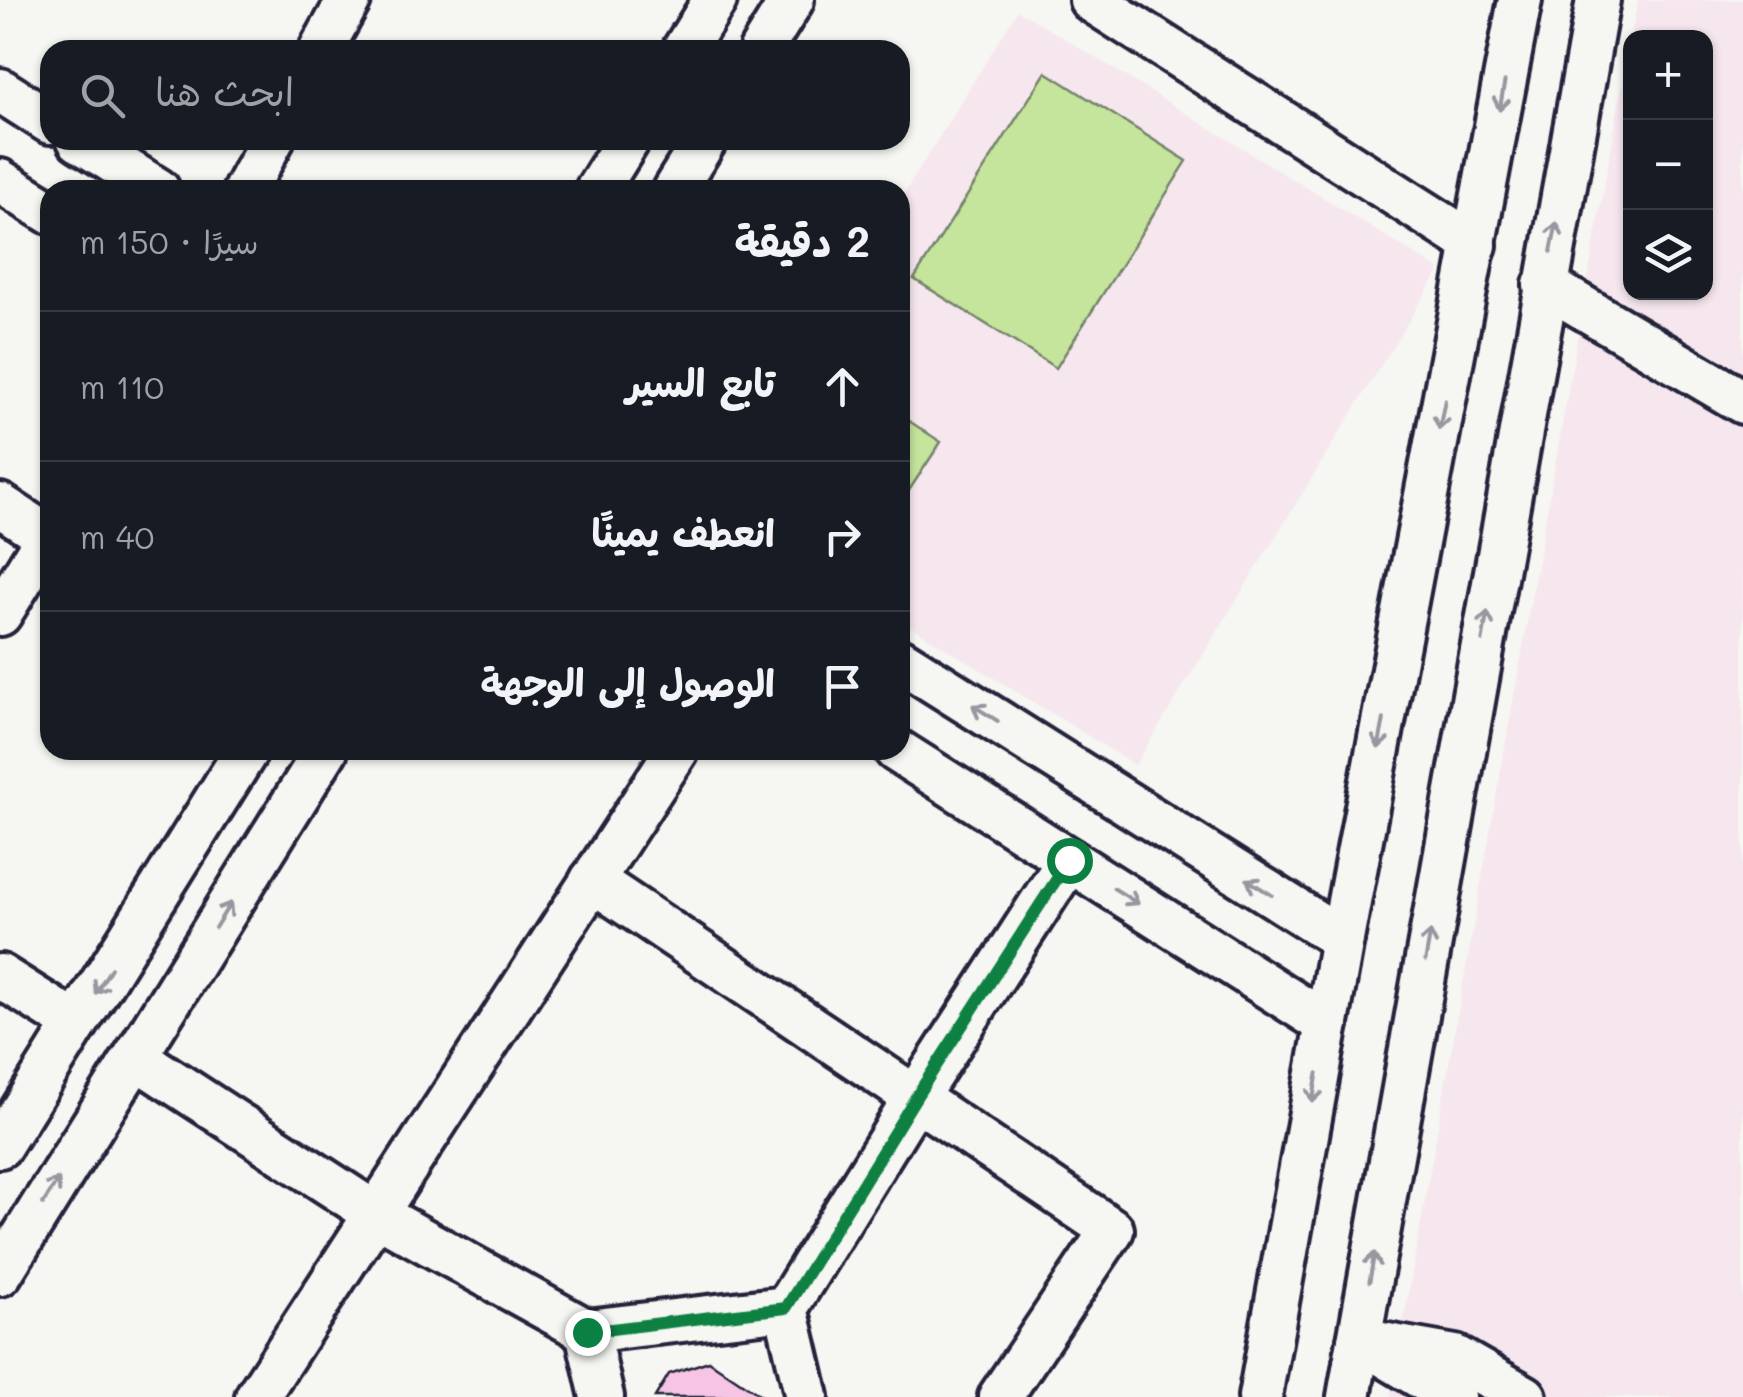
<!DOCTYPE html>
<html lang="ar">
<meta charset="utf-8">
<style>
:root{--surface:#171b24;--page:#20242c;--text:#f1f3f6;--muted:#9ea1a6;--line:#363941}
body{margin:0;font-family:Mali,"Playpen Sans Arabic",sans-serif;background:var(--page);color:var(--text);direction:rtl}
.controls{position:absolute;right:30px;top:30px;display:grid;overflow:hidden;border-radius:20px;box-shadow:0 2px 8px #0004}
.controls button{width:90px;height:90px;display:grid;place-items:center;padding:0;border:0;border-bottom:2px solid var(--line);background:var(--surface);color:var(--text);font:50px sans-serif}
.stop{position:absolute;width:30px;height:30px;margin:-22px;border:8px solid #0b8043;border-radius:50%;background:#fff}
.stop.end{background:#0b8043;border-color:#fff;box-shadow:0 2px 10px #0008}
.list{margin:0;padding:0;list-style:none}
h2{display:flex;justify-content:space-between;align-items:center;height:130px;margin:0;padding:0 40px;font-size:42px}
h2 small{font-size:32px;font-weight:400;color:var(--muted)}
.list li{display:grid;grid-template-columns:65px 1fr auto;gap:30px;align-items:center;box-sizing:border-box;height:150px;padding:0 40px;border-top:2px solid var(--line)}
.list b{display:block;font-size:38px;white-space:nowrap}
.list em{font-size:32px;font-style:normal;color:var(--muted)}
.icon{flex:none;width:55px;height:55px;fill:none;stroke:currentColor;stroke-width:2;stroke-linecap:round;stroke-linejoin:round}
.map{position:relative;flex:none;width:1743px;height:1397px;overflow:hidden;direction:ltr}
.search{position:absolute;background:var(--surface);box-shadow:0 2px 8px #0004;left:40px;top:40px;width:870px;height:110px;display:flex;align-items:center;gap:25px;box-sizing:border-box;padding:0 35px;border-radius:30px;color:var(--muted);font-size:38px}
.panel{position:absolute;background:var(--surface);box-shadow:0 2px 8px #0004;left:40px;top:180px;width:870px;height:580px;border-radius:30px;direction:rtl}
.map>svg:first-child{display:block}
.built{fill:#f6e7ee}
.green{fill:#c5e49c;stroke:#74836c;stroke-width:2.5}
.building{fill:#f6c5e5;stroke:#22223b;stroke-width:2.5}
.lines{fill:none;stroke-linecap:round;stroke-linejoin:round}
.minor-casing{stroke:#22223b;stroke-width:50}
.minor{stroke:#f6f6f2;stroke-width:42}
.oneway{stroke:#9797a0}
.route{stroke:#0b8043;stroke-width:12}
</style>
<div class="map">
<svg width="1743" height="1397" viewBox="0 0 1743 1397">
<rect width="100%" height="100%" fill="#f6f6f2"/>
<filter id="ink" filterUnits="userSpaceOnUse"><feTurbulence type="fractalNoise" baseFrequency=".01" numOctaves="2"/><feDisplacementMap in="SourceGraphic" scale="20" xChannelSelector="R" yChannelSelector="G"/><feConvolveMatrix kernelMatrix="1 2 1 2 8 2 1 2 1" color-interpolation-filters="sRGB"/></filter>
<g filter="url(#ink)">
<g class="built">
<polygon points="1638,0 1743,0 1743,1397 1390,1397 1630,41 1630,292 1706,292 1706,38 1631,37"/>
<polygon points="1018,10 1440,270 1135,765 900,620 900,200"/>
</g>
<g class="green">
<polygon points="1046,72 1187,161 1056,368 914,279"/>
<polygon points="900,415 941,442 900,504"/>
</g>
<polygon class="building" points="709,1361 763,1397 655,1397 669,1374"/>
<g class="lines">
<defs>
<g id="minor">
<polyline points="1091,0 1475,245"/>
<polyline points="321,50 349,0"/>
<polyline points="684,50 715,0"/>
<polyline points="761,50 792,0"/>
<polyline points="0,90 50,122"/>
<polyline points="79,140 158,190"/>
<polyline points="0,181 50,212"/>
<polyline points="245,190 272,140"/>
<polyline points="597,190 628,140"/>
<polyline points="674,190 705,140"/>
<polyline points="1545,285 1743,402"/>
<polyline points="0,505 50,538"/>
<polyline points="0,614 48,536"/>
<polyline points="900,660 1342,939"/>
<polyline points="896,750 1327,1024"/>
<polyline points="592,880 1112,1230 1000,1397"/>
<polyline points="0,976 76,1024"/>
<polyline points="135,1057 376,1214 587,1331"/>
<polyline points="0,1146 247,750"/>
<polyline points="0,1274 326,750"/>
<polyline points="1359,1340 1455,1357 1525,1397"/>
<polyline points="1381,1353 1454,1397"/>
<polyline points="257,1397 677,750"/>
<polyline points="602,1397 587,1331 786,1308"/>
<polyline points="807,1397 786,1308 916,1097 1069,860"/>
<polyline points="1260,1397 1342,939 1520,0"/>
<polyline points="1349,1397 1598,0"/>
</g>
</defs>
<use href="#minor" class="minor-casing"/>
<use href="#minor" class="minor"/>
</g>
<defs><path id="oneway-shaft" d="M-6 0H5M1.5-3L5.5 0L1.5 3" fill="none" stroke-width="1.6" stroke-linecap="round" stroke-linejoin="round" transform="scale(2.5)"/></defs>
<g class="oneway">
<use href="#oneway-shaft" transform="translate(1502 96) rotate(100)"/>
<use href="#oneway-shaft" transform="translate(1554 237) rotate(-79)"/>
<use href="#oneway-shaft" transform="translate(1442 415) rotate(101)"/>
<use href="#oneway-shaft" transform="translate(1485 626) rotate(-80)"/>
<use href="#oneway-shaft" transform="translate(985 713) rotate(-148)"/>
<use href="#oneway-shaft" transform="translate(1381 734) rotate(101)"/>
<use href="#oneway-shaft" transform="translate(1259 887) rotate(-148)"/>
<use href="#oneway-shaft" transform="translate(1126 896) rotate(32)"/>
<use href="#oneway-shaft" transform="translate(223 915) rotate(-58)"/>
<use href="#oneway-shaft" transform="translate(1428 946) rotate(-80)"/>
<use href="#oneway-shaft" transform="translate(103 981) rotate(122)"/>
<use href="#oneway-shaft" transform="translate(1315 1088) rotate(100)"/>
<use href="#oneway-shaft" transform="translate(51 1191) rotate(-58)"/>
<use href="#oneway-shaft" transform="translate(1372 1267) rotate(-80)"/>
</g>
</g>
<g class="lines" filter="url(#ink)">
<polyline class="route" points="587,1332 786,1308 916,1097 1069,860"/>
</g>
</svg>
<div class="controls">
<button>+</button>
<button>−</button>
<button><svg class="icon" aria-label="layers" viewBox="0 0 24 24"><path d="M12 4l9 5-9 5-9-5zM3 14l9 5 9-5"/></svg></button>
</div>
<div class="stop" style="left:1069px;top:860px"></div>
<div class="stop end" style="left:587px;top:1332px"></div>
<div class="search"><svg class="icon" aria-label="search" viewBox="0 0 24 24"><circle cx="10" cy="10" r="6"/><path d="M15 15l6 6"/></svg>ابحث هنا</div>
<section class="panel">
<h2>2 دقيقة<small>سيرًا · 150 m</small></h2>
<ul class="list">
<li><svg class="icon" aria-label="ahead" viewBox="0 0 24 24"><path d="M12 20V5M6 11l6-6 6 6"/></svg><div><b>تابع السير</b></div><em>110 m</em></li>
<li><svg class="icon" aria-label="right" viewBox="0 0 24 24"><path d="M7 20v-9h11M14 6l5 5-5 5"/></svg><div><b>انعطف يمينًا</b></div><em>40 m</em></li>
<li><svg class="icon" aria-label="arrive" viewBox="0 0 24 24"><path d="M6 21V4h12l-3 4 3 4H6"/></svg><div><b>الوصول إلى الوجهة</b></div></li>
</ul>
</section>
</div>
